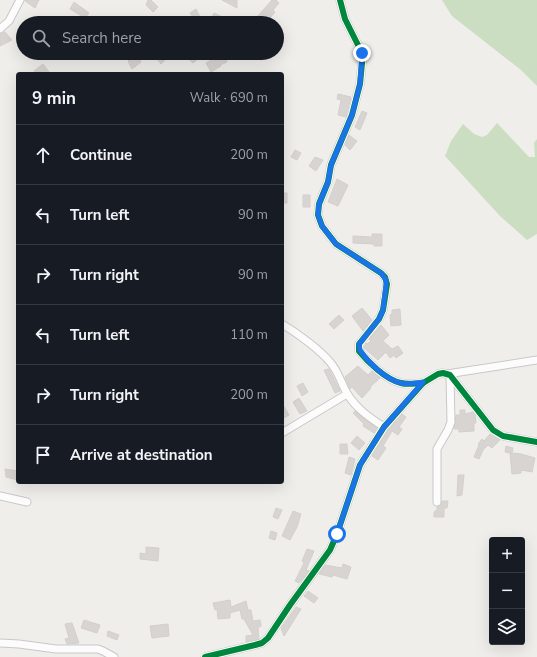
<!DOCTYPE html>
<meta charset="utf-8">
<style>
:root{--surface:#171b24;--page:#242831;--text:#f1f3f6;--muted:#9ea1a6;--line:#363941}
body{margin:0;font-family:"Nunito Sans",sans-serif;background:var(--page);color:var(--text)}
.controls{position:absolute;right:12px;bottom:12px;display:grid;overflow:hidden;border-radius:4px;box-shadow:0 4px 16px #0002}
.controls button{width:36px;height:36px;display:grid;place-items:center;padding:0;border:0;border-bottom:1px solid var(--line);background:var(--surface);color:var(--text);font:20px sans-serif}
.stop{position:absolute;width:12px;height:12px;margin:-9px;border:3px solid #1a73e8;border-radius:50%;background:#fff}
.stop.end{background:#1a73e8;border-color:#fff;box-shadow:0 1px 4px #0008}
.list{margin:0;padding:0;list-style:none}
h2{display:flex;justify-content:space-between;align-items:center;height:52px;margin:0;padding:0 16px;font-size:17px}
h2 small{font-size:13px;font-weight:400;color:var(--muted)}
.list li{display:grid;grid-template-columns:26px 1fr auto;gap:12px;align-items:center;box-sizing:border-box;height:60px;padding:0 16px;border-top:1px solid var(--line)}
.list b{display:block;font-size:15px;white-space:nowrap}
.list em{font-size:13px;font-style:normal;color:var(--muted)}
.icon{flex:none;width:22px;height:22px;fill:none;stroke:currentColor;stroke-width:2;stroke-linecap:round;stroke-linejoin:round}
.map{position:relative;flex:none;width:537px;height:657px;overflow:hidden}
.search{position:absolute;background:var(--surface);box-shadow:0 4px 16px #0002;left:16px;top:16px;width:268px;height:44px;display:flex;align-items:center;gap:10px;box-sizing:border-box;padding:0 14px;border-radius:22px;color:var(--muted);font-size:15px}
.panel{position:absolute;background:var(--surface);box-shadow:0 4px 16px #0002;left:16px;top:72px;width:268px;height:412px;border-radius:4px}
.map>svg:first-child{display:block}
.forest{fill:#cbdec1}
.building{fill:#d7d4d2;stroke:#d3d0cc}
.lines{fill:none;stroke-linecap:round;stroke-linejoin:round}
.minor-casing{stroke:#c9c8c7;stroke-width:9}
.minor{stroke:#fdfcfc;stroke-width:7}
.cycleway-casing{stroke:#fff;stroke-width:8}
.cycleway{stroke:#00873e;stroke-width:6}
.route{stroke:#1a73e8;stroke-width:5}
</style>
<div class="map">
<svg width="537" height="657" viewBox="0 0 537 657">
<rect width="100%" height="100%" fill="#f0eeeb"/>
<g class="forest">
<polygon points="442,0 537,0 537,86 521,70 452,16"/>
<polygon points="497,123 529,157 535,157 534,143 537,139 537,234 527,240 500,216 445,156 451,141 463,124 474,134 482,137 487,135"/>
</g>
<g class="building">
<polygon points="25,0 39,0 35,8 25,1"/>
<polygon points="148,0 151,0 158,7 153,12 146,5"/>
<polygon points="222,0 237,0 237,8"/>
<polygon points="272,0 276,0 279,3 273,10 275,12 269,19 267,17 260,23 256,18"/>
<polygon points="74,2 89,13 85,18 70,9"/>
<polygon points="196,9 200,17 196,21 190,13"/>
<polygon points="214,13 222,17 219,23 209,23"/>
<polygon points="5,32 12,40 0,46 0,34"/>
<polygon points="136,53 137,53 141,62 132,69 128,61"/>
<polygon points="159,53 166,53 169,56 161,64 155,56"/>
<polygon points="182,53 205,53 193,63"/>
<polygon points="223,54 227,62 220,65 221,66 211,72 206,63"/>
<polygon points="43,64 49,72 46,74 37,74 34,71"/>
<polygon points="338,94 351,97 346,117 338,115 341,100 337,99"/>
<polygon points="362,111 367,113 360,130 355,127"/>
<polygon points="349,135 357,141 350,150 345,145"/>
<polygon points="295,150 301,153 297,160 291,157"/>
<polygon points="315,157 323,160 316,171 309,166"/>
<polygon points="337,179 348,185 338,206 328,202"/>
<rect x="282" y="193" width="5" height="10"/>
<rect x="303" y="195" width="7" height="12"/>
<polygon points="372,234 382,234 382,246 374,246 374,244 353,243 353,236 372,237"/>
<polygon points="362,308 372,320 363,331 352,316"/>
<polygon points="400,309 401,325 391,326 390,315 392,314 392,310"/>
<polygon points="339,315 344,320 334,329 329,324"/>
<polygon points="381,325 389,335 383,341 392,349 398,346 403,353 396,358 394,355 390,358 386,352 378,360 364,348 366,343 367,344 371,341 369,339"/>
<polygon points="358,366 368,375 372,371 380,378 370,387 371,388 362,398 352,387 350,389 345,377"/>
<polygon points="329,369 340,391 335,393 324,370"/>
<polygon points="303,383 308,392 302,396 297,386"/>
<polygon points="299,398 307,411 300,414 293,402"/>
<polygon points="282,403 289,415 282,419"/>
<polygon points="460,410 465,410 465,414 473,412 475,415 476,423 474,423 474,431 459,432 459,429 454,429 456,415 460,415"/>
<polygon points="355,411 377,428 374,433 363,426 364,424 353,413"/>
<polygon points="402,414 406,417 399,427 402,429 398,435 392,431 383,446 386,448 378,460 372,456 388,430"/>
<polygon points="490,434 500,440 492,448 488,445 483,450 479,459 474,457 479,445 478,444 482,439 484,441"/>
<polygon points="357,436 365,443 359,450 351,443"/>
<polygon points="340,444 347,444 348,454 340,454"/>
<polygon points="506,446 513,448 512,453 521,454 535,458 532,472 521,470 521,473 512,474 510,453 505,452"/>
<polygon points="349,457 355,459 351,475 345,473"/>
<polygon points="5,469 18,471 18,480 6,477"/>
<polygon points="458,475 464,475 462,495 457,496"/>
<polygon points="442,501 448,501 447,508 444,508 444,517 434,517 434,512 437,510 437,507 441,505"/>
<polygon points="276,508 282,510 278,519 273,517"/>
<polygon points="293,511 301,514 297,527 290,540 282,536"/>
<polygon points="271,531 277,533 275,540 269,538"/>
<polygon points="146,547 159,548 158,561 140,559 140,553 146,554"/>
<polygon points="307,549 314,551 306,570 309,571 299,583 295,581 304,563 302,561"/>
<polygon points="343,564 351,567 347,579 333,575 332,577 319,574 325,565 342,568"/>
<polygon points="308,591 318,598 314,603 304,596"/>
<polygon points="230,600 231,607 246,601 248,610 251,610 253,621 260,620 261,626 258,628 259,639 246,642 246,636 253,635 244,619 242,619 240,610 230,613 230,618 218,619 217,609 215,610 213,603"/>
<polygon points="296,607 301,609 284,636 281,628"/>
<polygon points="84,620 100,625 97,633 81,628"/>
<polygon points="72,623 79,643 67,644 65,639 69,638 65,624"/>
<polygon points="168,624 169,636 152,638 150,626"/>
<polygon points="108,631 119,635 117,640 107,636"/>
</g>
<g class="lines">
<defs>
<g id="minor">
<path d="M 340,0 L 345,19 L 362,53 L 362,63 L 360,84 L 352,115 L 331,165 L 328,182 L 319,204 L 318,215 L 322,226 L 336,244 L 381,273 L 385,277 L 387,284 L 383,310 L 379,319 L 359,344 L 359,351 C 368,362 386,380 401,383 C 408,385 416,383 423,383"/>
<polyline points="0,29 9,21 20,0"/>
<path d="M 282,324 C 297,333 319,349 330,362 C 339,372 341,384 348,395 C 357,409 370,418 384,427"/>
<polyline points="447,374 537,360"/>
<polyline points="282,433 347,394"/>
<polyline points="0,496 27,502"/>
<polyline points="437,502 437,449 448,430 451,422 450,375"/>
<polyline points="0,643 19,644 56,649 98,649 103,651 114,657"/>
<polyline points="205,657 255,645 262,643 268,638 290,605 330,550 337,534 360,465 384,427 423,383 438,374 443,373 450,375 493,430 503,436 537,442"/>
</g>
</defs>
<use href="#minor" class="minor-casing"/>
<use href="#minor" class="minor"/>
<defs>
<g id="cycleway">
<path d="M 340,0 L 345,19 L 362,53 L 362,63 L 360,84 L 352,115 L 331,165 L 328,182 L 319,204 L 318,215 L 322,226 L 336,244 L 381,273 L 385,277 L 387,284 L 383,310 L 379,319 L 359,344 L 359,351 C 368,362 386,380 401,383 C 408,385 416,383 423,383"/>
<polyline points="205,657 255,645 262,643 268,638 290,605 330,550 337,534 360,465 384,427 423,383 438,374 443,373 450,375 493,430 503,436 537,442"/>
</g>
</defs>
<use href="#cycleway" class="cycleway-casing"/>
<use href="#cycleway" class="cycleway"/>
</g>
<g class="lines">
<path class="route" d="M 337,534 L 360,465 L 384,427 L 423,382 C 416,383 408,385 401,383 C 386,380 368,362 360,350 L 359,344 L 379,319 L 383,310 L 386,284 L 386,280 L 381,273 L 336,244 L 322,226 L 318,215 L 319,204 L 328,182 L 331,165 L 352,115 L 360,84 L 362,53"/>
</g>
</svg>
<div class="controls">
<button>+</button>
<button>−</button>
<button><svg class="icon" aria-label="layers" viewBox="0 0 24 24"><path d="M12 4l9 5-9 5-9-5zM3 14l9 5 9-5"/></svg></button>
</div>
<div class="stop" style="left:337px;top:534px"></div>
<div class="stop end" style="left:362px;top:53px"></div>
<div class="search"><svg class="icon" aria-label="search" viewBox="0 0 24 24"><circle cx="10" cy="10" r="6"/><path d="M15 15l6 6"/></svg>Search here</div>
<section class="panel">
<h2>9 min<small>Walk · 690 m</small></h2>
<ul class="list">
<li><svg class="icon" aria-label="ahead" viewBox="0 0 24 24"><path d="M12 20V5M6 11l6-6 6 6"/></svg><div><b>Continue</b></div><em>200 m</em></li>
<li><svg class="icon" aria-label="left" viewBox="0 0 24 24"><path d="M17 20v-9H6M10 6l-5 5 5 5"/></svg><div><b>Turn left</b></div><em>90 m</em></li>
<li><svg class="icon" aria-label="right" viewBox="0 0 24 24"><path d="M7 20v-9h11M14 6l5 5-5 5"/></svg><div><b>Turn right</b></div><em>90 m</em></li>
<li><svg class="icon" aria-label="left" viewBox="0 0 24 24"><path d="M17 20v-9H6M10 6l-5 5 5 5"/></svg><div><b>Turn left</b></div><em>110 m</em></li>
<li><svg class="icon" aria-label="right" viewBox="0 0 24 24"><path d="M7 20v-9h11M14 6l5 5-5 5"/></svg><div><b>Turn right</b></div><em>200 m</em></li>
<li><svg class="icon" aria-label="arrive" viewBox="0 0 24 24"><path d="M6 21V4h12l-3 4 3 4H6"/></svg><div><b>Arrive at destination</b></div></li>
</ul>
</section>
</div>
